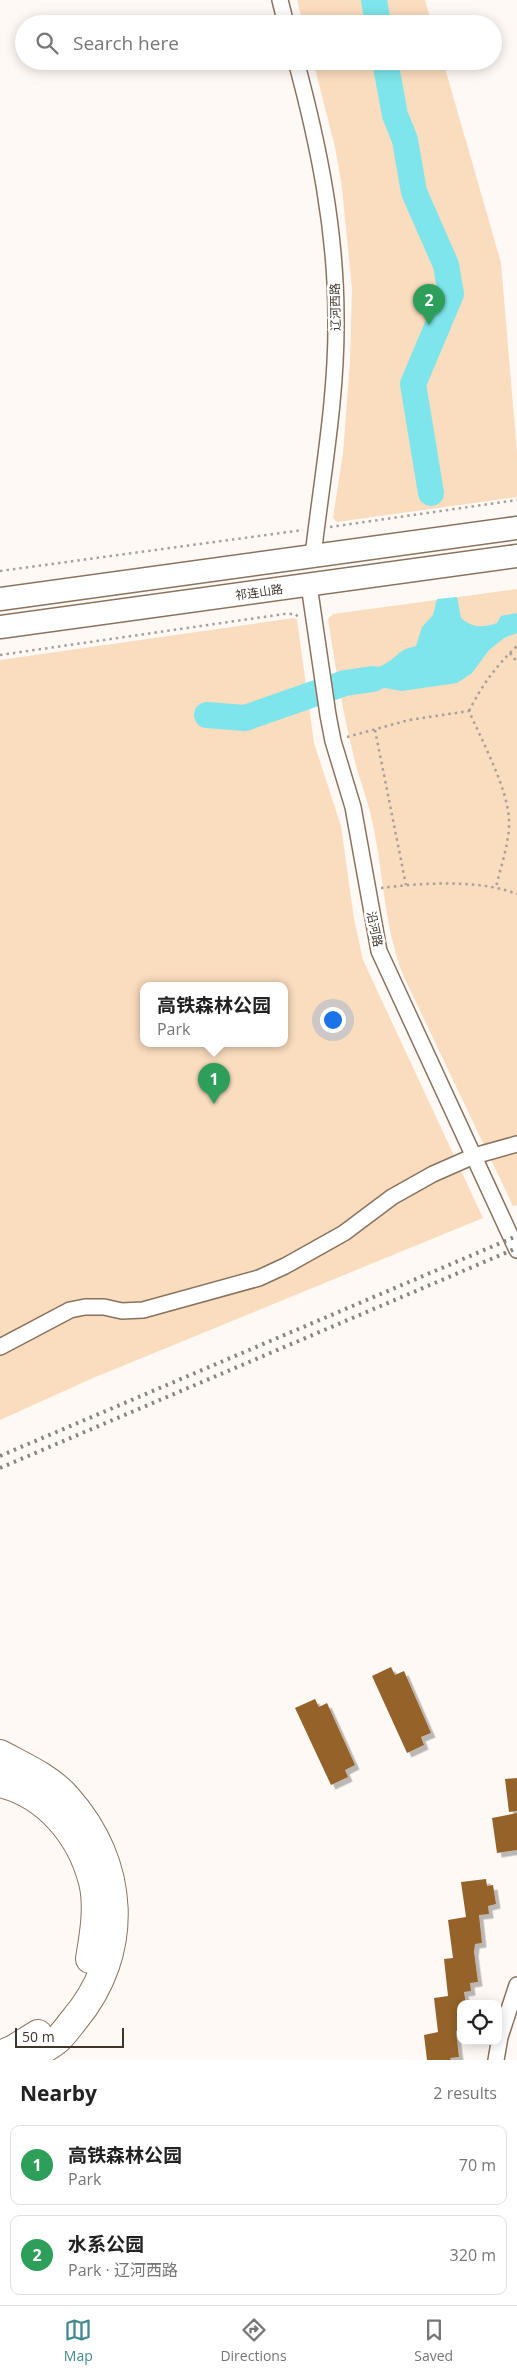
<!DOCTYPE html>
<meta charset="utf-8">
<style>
:root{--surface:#fff;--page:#f2f2f2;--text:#222;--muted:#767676;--line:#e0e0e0;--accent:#428a8e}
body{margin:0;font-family:"Open Sans","Noto Sans SC",sans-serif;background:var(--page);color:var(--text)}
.controls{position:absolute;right:15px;bottom:15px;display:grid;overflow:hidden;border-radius:10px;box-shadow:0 2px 12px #0003}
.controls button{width:45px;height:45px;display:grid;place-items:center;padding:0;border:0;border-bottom:1px solid var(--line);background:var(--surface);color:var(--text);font:25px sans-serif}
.scale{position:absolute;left:15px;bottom:12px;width:109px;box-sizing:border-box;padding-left:5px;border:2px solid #3e352b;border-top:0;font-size:14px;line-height:18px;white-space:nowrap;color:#3e352b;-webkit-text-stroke:4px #fff;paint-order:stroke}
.you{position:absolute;left:332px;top:1019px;width:18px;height:18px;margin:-12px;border:4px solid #fff;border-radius:50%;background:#1a73e8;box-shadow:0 0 0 8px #1a73e833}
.badge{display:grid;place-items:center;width:32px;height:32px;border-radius:50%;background:var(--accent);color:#fff;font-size:16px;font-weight:700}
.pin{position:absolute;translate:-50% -41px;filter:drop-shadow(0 1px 2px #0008)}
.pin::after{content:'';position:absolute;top:26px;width:18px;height:15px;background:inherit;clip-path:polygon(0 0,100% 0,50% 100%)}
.popup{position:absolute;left:140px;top:982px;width:148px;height:65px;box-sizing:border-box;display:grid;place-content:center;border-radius:10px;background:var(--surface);filter:drop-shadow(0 1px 4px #0005);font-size:16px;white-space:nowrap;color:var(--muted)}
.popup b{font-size:19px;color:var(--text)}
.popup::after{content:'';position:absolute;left:50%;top:100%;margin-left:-10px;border:10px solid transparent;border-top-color:var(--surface)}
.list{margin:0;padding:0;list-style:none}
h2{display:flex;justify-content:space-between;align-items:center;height:65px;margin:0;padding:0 20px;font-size:21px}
h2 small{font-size:16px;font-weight:400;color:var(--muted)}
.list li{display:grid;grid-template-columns:32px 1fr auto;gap:15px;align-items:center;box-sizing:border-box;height:80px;margin:0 10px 10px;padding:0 10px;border:1px solid var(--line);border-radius:10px}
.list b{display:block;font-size:19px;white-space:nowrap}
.list p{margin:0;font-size:16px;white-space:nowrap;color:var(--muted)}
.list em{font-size:16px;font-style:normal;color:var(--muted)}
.icon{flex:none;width:28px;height:28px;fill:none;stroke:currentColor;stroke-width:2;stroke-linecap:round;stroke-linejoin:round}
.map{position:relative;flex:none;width:517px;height:2060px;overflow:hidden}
.search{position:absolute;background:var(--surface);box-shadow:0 2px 12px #0003;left:15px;right:15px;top:15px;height:55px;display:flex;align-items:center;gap:12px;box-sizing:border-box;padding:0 18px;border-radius:28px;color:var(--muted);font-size:19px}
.sheet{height:245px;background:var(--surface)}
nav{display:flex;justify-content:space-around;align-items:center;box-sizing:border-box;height:70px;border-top:1px solid var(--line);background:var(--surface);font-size:14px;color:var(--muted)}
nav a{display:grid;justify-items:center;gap:2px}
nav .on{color:var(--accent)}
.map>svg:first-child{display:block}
.green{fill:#fadcbe;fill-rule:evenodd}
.water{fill:#7de5eb}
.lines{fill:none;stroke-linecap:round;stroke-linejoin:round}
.river{stroke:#7de5eb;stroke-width:26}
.building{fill:#95632a;filter:url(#shadow)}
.minor-casing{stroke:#89735e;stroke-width:18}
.secondary-casing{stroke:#89735e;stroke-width:25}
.motorway-casing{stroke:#89735e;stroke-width:30}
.path{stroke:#a8a09a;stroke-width:2.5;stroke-dasharray:2.5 4;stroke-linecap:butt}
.minor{stroke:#fff;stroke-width:15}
.secondary{stroke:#fff;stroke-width:22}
.motorway{stroke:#fff;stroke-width:28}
.rail{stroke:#8b837c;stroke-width:4;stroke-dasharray:2.5 5;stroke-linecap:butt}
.labels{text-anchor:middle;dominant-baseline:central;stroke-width:5;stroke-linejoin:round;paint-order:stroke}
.street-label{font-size:12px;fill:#3e352b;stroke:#fff}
</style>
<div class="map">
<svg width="517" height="2060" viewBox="0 0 517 2060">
<defs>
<filter id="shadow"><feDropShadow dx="4.5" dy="4.5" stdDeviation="0" flood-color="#0004"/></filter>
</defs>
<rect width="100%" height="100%" fill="#fff9f5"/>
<g class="green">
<polygon points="297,0 425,0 432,24 303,24"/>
<polygon points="313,61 443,61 501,263 517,453 517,497 337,522 333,518 343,453 350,362 352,289 342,188 335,147"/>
<path d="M 517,589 L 517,1205 L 513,1206 L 403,975 C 382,919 384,868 370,812 C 365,792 357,773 353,753 C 342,709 335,664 328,619 L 333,614 Z"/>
<path d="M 294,618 L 297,620 L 314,743 L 341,826 L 354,919 L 363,960 L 483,1218 L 93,1378 L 0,1420 L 0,660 ZM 144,985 L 284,985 L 284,1043 L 144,1043 Z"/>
</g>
<path class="water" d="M 457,597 L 461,618 C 473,628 481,628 497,623 L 501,616 L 517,613 L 517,633 L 504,638 L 489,650 L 472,673 L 457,683 L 402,691 L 385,688 L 340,696 L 337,673 C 353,672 374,672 388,662 C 402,653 397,651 416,646 L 422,627 L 433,615 L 437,599 Z"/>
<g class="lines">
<g class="river">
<polyline points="374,0 378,24"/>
<polyline points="385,61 395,115 405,140 414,192 446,265 451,294 413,384 431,493"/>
<polyline points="207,715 245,718 345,683 373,679"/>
</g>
</g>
<g class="building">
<polygon points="391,1667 395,1675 404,1671 431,1733 421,1737 424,1745 407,1753 372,1676"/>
<polygon points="315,1699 319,1707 327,1703 355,1765 345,1770 348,1777 331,1785 295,1708"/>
<polygon points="517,1778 517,1811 509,1812 505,1779"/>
<polygon points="517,1813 517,1850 497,1853 492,1818"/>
<polygon points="486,1879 487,1886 493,1885 496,1904 488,1906 489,1914 479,1915 482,1943 475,1944 474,1952 478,1982 470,1983 471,1991 464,1992 466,2004 461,2004 461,2030 456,2031 459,2057 450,2058 451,2060 427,2060 424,2035 438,2032 434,1998 448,1996 444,1959 453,1958 448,1920 466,1917 461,1882"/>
</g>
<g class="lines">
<defs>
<g id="minor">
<polyline points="280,0 286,24"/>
<path d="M 296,61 C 319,146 336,231 336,318 C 337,398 322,477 313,556"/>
<polyline points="309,585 328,715 333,741 353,807 379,951 517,1250"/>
<polyline points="0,1347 70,1310 85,1307 104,1307 122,1311 143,1310 259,1278 285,1266 344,1233 392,1197 433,1174 474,1156 517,1144"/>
<polyline points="496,2060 500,2037 517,1985"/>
</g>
<g id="secondary">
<polyline points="0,599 517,528"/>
<polyline points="0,627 517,556"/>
</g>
<g id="motorway">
<path d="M 0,1754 C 22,1766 50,1778 67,1798 C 125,1863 131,1952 74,2020 C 69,2026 63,2035 57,2040 C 47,2048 35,2054 24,2060"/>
<path d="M 0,1783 C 47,1794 81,1835 93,1882 C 99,1906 94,1935 90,1959"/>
<polyline points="0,2055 14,2049 38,2034"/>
</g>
</defs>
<use href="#minor" class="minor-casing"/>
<use href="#secondary" class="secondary-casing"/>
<use href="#motorway" class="motorway-casing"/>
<g class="path">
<polyline points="330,527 517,500"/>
<polyline points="0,571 303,530"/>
<polyline points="510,653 517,662"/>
<polyline points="0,655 284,614 295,614 300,618"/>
<path d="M 469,711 C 482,685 496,666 517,646"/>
<polyline points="375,730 406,885"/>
<path d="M 347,737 L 409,720 L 469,711 C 482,741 507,787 509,819 C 510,841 501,866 496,887"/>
<path d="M 381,888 C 421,883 480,879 517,894"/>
</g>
<use href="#minor" class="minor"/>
<use href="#secondary" class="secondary"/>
<use href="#motorway" class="motorway"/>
<g class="rail">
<polyline points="0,1456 517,1236"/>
<polyline points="0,1468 517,1248"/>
</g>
</g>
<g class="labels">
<g class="street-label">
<text transform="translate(335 307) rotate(-91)">辽河西路</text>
<text transform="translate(259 592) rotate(-8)">祁连山路</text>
<text transform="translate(375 929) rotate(78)">沿河路</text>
</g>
</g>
</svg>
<div class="controls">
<button><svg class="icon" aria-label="locate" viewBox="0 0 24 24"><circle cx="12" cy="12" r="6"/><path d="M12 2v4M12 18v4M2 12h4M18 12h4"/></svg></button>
</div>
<div class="scale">50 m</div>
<div class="you"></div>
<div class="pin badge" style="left:214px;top:1104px;background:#2e9e5b">1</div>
<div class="popup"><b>高铁森林公园</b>Park</div>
<div class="pin badge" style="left:429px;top:325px;background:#2e9e5b">2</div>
<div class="search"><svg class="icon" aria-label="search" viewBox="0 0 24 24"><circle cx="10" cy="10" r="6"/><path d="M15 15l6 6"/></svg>Search here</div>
</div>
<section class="sheet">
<h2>Nearby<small>2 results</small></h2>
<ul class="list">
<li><span class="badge" style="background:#2e9e5b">1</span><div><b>高铁森林公园</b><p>Park</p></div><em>70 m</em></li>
<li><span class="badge" style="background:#2e9e5b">2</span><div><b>水系公园</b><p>Park · 辽河西路</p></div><em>320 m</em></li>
</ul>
</section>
<nav>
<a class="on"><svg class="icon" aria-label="map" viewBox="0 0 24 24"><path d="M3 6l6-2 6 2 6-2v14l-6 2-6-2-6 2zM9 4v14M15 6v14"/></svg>Map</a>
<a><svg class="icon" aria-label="directions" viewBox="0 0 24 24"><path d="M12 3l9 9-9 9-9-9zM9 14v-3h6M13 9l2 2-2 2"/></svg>Directions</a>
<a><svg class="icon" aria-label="saved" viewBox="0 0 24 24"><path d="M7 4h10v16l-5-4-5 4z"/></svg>Saved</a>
</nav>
